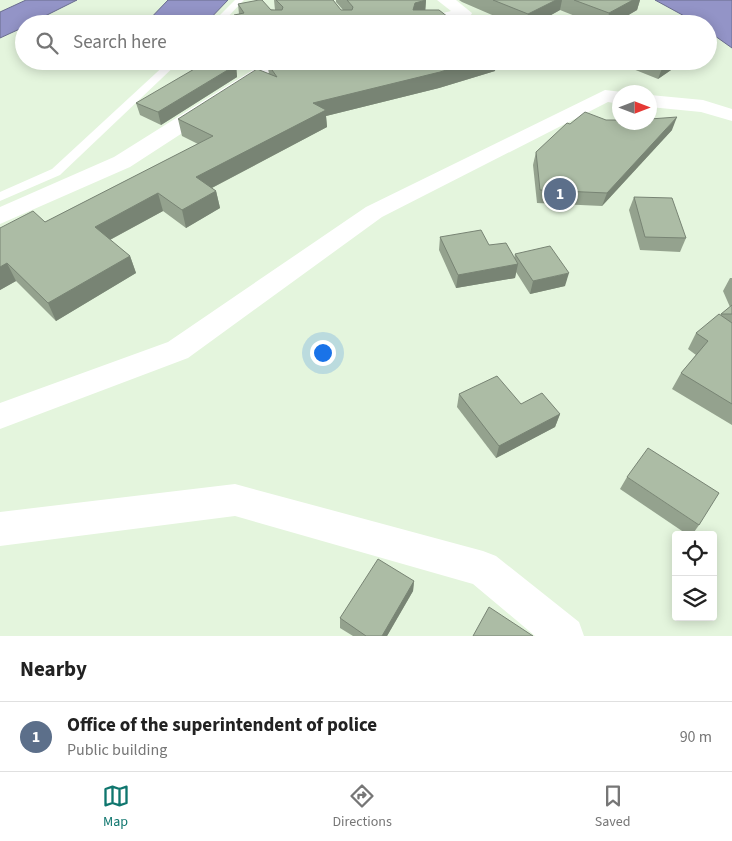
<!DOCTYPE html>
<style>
:root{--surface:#fff;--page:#f2f2f2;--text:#222;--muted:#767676;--line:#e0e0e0;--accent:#0f766e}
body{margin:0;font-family:"Source Sans 3",sans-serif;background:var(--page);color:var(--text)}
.controls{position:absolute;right:15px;bottom:15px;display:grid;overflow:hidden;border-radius:5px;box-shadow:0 2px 12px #0003}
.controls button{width:45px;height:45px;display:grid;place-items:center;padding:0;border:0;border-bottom:1px solid var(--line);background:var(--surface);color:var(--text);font:25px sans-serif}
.compass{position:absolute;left:612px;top:85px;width:45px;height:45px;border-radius:50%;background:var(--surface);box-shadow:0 2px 12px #0003;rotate:90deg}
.you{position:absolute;left:322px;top:352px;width:18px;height:18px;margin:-12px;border:4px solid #fff;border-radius:50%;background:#1a73e8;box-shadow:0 0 0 8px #1a73e833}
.badge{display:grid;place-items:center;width:32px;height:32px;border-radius:50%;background:var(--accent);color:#fff;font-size:16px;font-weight:700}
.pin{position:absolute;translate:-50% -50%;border:2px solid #fff;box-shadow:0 1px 5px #0006}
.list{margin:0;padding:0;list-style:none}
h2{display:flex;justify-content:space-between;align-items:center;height:65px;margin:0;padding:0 20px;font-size:21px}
h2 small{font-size:16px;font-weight:400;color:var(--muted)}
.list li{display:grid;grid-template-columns:32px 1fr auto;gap:15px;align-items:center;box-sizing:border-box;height:70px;padding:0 20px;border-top:1px solid var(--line)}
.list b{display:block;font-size:19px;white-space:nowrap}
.list p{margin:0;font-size:16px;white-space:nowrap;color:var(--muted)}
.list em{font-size:16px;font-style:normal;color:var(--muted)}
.icon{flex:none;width:28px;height:28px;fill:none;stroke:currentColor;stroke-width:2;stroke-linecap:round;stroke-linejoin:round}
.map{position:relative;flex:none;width:732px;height:636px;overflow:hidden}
.search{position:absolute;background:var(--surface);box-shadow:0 2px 12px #0003;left:15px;right:15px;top:15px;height:55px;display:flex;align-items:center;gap:12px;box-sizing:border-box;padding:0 18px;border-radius:28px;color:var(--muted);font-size:19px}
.sheet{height:135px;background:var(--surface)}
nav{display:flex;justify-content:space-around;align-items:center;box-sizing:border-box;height:70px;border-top:1px solid var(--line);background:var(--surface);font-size:14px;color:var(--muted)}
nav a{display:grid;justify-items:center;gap:2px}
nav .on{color:var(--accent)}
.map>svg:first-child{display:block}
.water{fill:#9394c7;stroke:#6a6d8e}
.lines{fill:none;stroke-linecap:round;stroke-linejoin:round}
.lane{fill:#fff;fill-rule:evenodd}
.street{fill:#fff;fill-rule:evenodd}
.secondary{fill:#fff;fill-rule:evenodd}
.wall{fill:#94a28e}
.shaded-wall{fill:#788474}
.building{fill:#acbca5;stroke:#788474}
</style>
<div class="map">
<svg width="732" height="636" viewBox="0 0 732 636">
<rect width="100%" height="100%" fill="#e4f5dd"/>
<g class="water">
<polygon points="26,0 77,0 29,24 24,24 24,27 0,38 0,12"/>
<polygon points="168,0 228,0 205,24 145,24"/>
<polygon points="655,0 732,0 732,48 708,31 708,24 699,24"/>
</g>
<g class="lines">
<g class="lane">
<polygon points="235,0 244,0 221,24 211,24"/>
<polygon points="169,61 180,61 60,175 0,201 0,192 52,169"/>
</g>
<g class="street">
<polygon points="437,0 456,0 472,13 470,17 442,24 413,24 415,20 451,11"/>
<polygon points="270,61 299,61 296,65 278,71 130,167 0,224 0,207 114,157 264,63"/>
</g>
<g class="secondary">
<polygon points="605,90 622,92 620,92 620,104 608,102 382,217 188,358 0,429 0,403 168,342 366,207"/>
<polygon points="650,95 703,100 732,109 732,121 701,112 650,107"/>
<polygon points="235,484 483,551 496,556 579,622 584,636 535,636 473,584 235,516 0,546 0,512"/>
</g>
</g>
<g class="wall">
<polygon points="274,0 333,0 341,10 343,10 336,2 336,0 426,0 425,10 457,24 235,24 234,15 239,14 238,4 275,10"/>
<polygon points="459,0 640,0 637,10 613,24 595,24 560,10 535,24 513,24 462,2"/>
<polygon points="270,61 496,61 495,71 439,88 326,116 327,127 212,188 216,191 220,208 186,228 163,211 110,240 130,256 136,273 56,321 16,281 0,290 0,228 45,222 198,144 182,136 178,119 269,74 267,63"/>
<polygon points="613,61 684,61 658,79"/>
<polygon points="236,65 237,77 161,125 140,115 136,103"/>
<polygon points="606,120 672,130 602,206 537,203 533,165 536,152 570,124"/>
<polygon points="634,197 686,238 680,252 640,250 629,210"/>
<polygon points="440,237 489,245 514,259 515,254 565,286 530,294 516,272 515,278 456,288 439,250"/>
<polygon points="730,278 732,278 732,425 672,389 681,373 696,355 688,349 696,333 720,315 730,307 723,291"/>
<polygon points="459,394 521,404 560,414 555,427 496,458 457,407"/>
<polygon points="627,477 699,525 692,535 688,535 620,489"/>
<polygon points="414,581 413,591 387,636 353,636 340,628 340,618"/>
</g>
<g class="shaded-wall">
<polygon points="426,0 425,16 413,10 415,3"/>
<polygon points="556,0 562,0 560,10 535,24 526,24 528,14"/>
<polygon points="633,0 640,0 637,10 613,24 607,24 609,13"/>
<polygon points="259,61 265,61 259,64"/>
<polygon points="476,61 496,61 495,71 439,88 326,116 327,127 200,194 196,177 313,103"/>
<polygon points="667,61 684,61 658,79 664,63"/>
<polygon points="236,65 237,77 161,125 158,112"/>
<polygon points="677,117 672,130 602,206 607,193"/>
<polygon points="216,191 220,208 186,228 182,210"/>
<polygon points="158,193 163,211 102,244 95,227"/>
<polygon points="130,256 136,273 56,321 48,303"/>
<polygon points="7,263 16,281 0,290 0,267"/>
<polygon points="518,264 515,278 456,288 458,275"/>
<polygon points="569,273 565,286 530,294 533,281"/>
<polygon points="560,414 555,427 496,458 499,446"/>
<polygon points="414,581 413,591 387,636 382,636"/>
</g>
<g class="building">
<polygon points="259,0 262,0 271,10 282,10 283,7 276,0 333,0 341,10 352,10 353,7 347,0 426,0 415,3 413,10 439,10 457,24 240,24 234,15 244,13 238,4"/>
<polygon points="493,0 556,0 528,14"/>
<polygon points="574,0 633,0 609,13"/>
<polygon points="636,20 646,24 630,24"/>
<polygon points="208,61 226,61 236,65 158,112 136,103"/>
<polygon points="270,61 476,61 440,72 313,103 326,110 196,177 216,191 182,210 158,193 95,227 130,256 48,303 7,263 0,267 0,228 33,211 45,222 213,136 178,119 257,69 277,77 267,63"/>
<polygon points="658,61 667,61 664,63"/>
<polygon points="585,112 606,120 620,120 620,122 650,122 650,119 677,117 607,193 540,190 536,152 567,123 570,124"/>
<polygon points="634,197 672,198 686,238 645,237"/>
<polygon points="481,230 489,245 506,243 518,264 458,275 440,237"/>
<polygon points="550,246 569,273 533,281 515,254"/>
<polygon points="732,305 732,314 721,314"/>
<polygon points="719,314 732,323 732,404 681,373 708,341 696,333"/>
<polygon points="497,376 521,404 542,393 560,414 499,446 459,394"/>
<polygon points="648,448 719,493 699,525 627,477"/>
<polygon points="378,559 414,581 382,636 366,636 340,618"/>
<polygon points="489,607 533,636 473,636"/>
</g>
</svg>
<div class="controls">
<button><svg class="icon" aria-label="locate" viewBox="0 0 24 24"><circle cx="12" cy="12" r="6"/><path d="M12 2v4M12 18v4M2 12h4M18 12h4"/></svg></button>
<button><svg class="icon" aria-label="layers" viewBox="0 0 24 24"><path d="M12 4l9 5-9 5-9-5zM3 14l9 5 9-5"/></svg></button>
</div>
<svg class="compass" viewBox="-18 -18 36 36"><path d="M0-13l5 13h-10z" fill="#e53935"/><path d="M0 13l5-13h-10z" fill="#767676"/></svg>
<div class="you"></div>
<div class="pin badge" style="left:560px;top:194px;background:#5c6f8a">1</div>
<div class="search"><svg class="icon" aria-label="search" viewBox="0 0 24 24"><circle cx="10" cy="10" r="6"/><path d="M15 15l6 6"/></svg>Search here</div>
</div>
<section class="sheet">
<h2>Nearby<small></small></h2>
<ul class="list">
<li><span class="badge" style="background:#5c6f8a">1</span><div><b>Office of the superintendent of police</b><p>Public building</p></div><em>90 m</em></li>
</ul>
</section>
<nav>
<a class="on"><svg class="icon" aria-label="map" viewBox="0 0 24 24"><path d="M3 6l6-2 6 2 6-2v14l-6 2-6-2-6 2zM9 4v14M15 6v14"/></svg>Map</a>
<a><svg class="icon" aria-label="directions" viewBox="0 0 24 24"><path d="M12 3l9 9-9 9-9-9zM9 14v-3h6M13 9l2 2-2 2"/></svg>Directions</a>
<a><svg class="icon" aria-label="saved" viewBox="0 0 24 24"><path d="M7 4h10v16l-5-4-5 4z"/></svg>Saved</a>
</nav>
